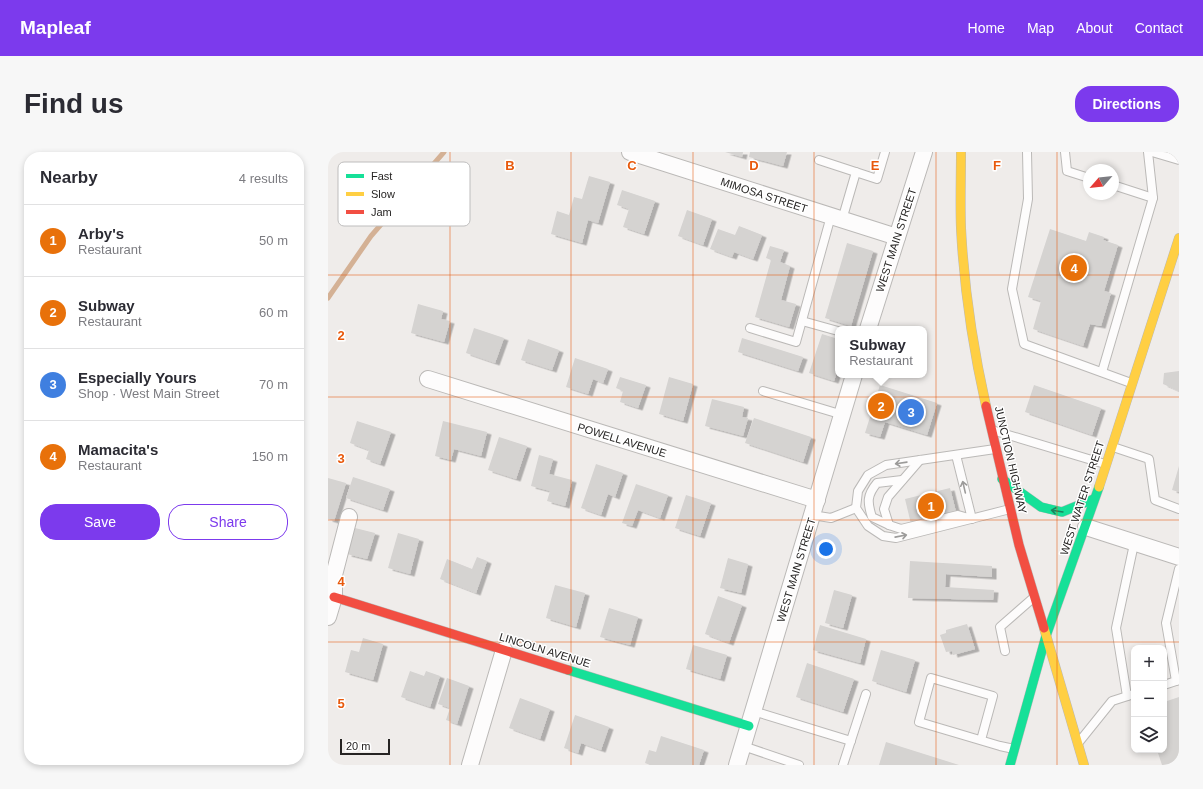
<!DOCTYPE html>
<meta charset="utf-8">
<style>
:root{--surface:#fff;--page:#f7f7f7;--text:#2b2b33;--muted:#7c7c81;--line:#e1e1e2;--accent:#7c3aed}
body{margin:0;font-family:Helvetica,sans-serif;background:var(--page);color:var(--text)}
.controls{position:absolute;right:12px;bottom:12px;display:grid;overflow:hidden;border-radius:8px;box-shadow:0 2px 6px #0003}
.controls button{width:36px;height:36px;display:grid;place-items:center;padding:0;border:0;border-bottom:1px solid var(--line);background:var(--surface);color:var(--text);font:20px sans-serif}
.compass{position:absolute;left:755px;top:12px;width:36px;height:36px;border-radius:50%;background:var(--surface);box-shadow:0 2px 6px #0003;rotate:242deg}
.scale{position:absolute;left:12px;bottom:10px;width:50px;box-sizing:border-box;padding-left:4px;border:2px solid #262423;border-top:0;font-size:11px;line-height:14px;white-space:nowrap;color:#262423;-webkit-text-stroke:3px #fff;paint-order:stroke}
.you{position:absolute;left:498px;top:397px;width:14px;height:14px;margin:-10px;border:3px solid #fff;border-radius:50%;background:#1a73e8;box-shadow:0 0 0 6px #1a73e833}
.badge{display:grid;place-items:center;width:26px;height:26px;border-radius:50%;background:var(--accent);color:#fff;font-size:13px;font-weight:700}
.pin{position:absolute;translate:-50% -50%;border:2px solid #fff;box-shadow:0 1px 4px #0006}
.popup{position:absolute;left:507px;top:174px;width:92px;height:52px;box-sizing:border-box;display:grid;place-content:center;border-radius:8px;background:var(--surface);filter:drop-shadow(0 1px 3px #0005);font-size:13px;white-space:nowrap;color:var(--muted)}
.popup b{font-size:15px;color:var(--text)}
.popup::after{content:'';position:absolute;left:50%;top:100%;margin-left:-8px;border:8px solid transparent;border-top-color:var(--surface)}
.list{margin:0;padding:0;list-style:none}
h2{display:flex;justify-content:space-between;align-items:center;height:52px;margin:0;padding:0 16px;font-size:17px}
h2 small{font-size:13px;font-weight:400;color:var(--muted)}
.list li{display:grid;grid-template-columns:26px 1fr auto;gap:12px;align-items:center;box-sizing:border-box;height:72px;padding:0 16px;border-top:1px solid var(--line)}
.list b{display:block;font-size:15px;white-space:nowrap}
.list p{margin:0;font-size:13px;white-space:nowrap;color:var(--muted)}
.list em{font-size:13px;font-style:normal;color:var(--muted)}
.actions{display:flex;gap:8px;padding:12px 16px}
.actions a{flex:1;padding:9px 0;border:1px solid var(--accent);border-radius:16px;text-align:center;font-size:14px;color:var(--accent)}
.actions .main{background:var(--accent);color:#fff}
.icon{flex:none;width:22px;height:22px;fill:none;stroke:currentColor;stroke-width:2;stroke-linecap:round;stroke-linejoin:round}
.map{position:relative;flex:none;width:851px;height:613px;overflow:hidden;border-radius:16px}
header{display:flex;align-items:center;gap:24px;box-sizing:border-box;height:56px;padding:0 20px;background:var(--accent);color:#fff}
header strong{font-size:19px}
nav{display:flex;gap:22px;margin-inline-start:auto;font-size:14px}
.intro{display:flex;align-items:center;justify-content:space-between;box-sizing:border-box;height:96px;padding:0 24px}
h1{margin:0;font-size:28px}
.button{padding:10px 18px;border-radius:16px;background:var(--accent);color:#fff;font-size:14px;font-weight:700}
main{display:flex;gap:24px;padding:0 24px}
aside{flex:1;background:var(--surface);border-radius:16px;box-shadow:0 2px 6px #0003}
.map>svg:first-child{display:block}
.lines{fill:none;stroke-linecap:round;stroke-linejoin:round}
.stream{stroke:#d4b195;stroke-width:5}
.building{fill:#d5d3d1;filter:url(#shadow)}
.lane-casing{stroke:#bbb9b7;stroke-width:10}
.street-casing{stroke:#bbb9b7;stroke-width:18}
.fast-casing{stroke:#bbb9b7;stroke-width:10}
.slow-casing{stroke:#bbb9b7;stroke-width:10}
.jam-casing{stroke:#bbb9b7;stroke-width:10}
.lane{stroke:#fdfcfc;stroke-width:8}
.street{stroke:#fdfcfc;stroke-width:16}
.fast{stroke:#16e098;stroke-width:9}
.slow{stroke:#ffcf43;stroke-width:9}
.jam{stroke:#f24e42;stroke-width:9}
.oneway{stroke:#9c9b9a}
.oneway2{stroke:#1e825e}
.grid{fill:none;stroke:#e8590c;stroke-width:1;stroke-opacity:0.55}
.labels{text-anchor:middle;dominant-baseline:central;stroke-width:3;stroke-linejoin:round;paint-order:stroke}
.street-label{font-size:11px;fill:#262423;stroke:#fff}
.key{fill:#fff;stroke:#bebdbd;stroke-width:1}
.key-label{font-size:11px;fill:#262423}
.grid-label{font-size:13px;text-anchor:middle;font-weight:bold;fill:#e8590c;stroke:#fff;stroke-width:3;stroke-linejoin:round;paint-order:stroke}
</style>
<header>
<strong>Mapleaf</strong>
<nav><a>Home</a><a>Map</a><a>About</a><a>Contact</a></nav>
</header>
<div class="intro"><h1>Find us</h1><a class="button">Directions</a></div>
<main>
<aside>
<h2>Nearby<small>4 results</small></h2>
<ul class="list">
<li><span class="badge" style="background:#e8710a">1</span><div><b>Arby's</b><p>Restaurant</p></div><em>50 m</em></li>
<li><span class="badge" style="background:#e8710a">2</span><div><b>Subway</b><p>Restaurant</p></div><em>60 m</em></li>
<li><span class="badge" style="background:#3f7fe0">3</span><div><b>Especially Yours</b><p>Shop · West Main Street</p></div><em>70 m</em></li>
<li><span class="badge" style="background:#e8710a">4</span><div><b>Mamacita's</b><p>Restaurant</p></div><em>150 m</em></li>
</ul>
<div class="actions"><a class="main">Save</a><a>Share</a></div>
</aside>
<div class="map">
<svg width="851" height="613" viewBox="0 0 851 613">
<defs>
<filter id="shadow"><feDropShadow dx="4.5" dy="2.5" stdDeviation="0" flood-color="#0004"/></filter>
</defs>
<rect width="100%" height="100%" fill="#efecea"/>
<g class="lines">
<polyline class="stream" points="0,146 43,84 116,0"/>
</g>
<g class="building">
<polygon points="397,0 415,0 414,5"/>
<polygon points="422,0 459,0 455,14 421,5"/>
<polygon points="261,24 282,30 270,71 260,68 254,91 223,82 229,59 241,63 246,45 254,47"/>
<polygon points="294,38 327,49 316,82 295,75 301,57 289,53"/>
<polygon points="359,58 384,67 375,93 350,84"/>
<polygon points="411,74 434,83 425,107 406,100 404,105 382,97 390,77 407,83"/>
<polygon points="722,77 758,89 761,80 776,85 775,88 790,93 776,139 783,141 773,174 762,172 755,194 705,177 713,149 700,145"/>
<polygon points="519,91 545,99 523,174 497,166"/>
<polygon points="442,94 456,98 452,110 462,114 453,148 468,152 461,175 427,165 443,108 438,106"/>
<polygon points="90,152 115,159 113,167 122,169 116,190 83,181"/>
<polygon points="146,176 176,186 167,211 138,201"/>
<polygon points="494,182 510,187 510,217 506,229 481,221"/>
<polygon points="414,186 475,205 470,219 410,200"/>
<polygon points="200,187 231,198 224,218 193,208"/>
<polygon points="247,206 280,217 275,231 265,227 260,242 238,235"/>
<polygon points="851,219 851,239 835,232 836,221"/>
<polygon points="292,225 318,233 310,256 292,250 295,239 288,236"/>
<polygon points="341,225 365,232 355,269 331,262"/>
<polygon points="552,233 609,251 599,283 557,270 552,285 537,281"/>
<polygon points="706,233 773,256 764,283 697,260"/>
<polygon points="384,247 416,255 414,265 420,266 415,284 377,274"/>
<polygon points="426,266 483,285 475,310 417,291"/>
<polygon points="29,269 63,280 52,312 38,307 41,298 22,291"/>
<polygon points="115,269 159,280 153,304 126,297 123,308 107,304"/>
<polygon points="171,285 199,294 188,327 160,318"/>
<polygon points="211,303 225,307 221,322 244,328 237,354 219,349 222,339 203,334"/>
<polygon points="268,312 295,321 287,345 280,342 273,363 253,356"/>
<polygon points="851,314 851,340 844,338"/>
<polygon points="25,325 62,337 55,358 18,346"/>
<polygon points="0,326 18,331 6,369 0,367"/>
<polygon points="308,332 340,343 332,366 310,358 304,374 294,371"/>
<polygon points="622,336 628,360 583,372 577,347"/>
<polygon points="358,343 383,351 372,384 347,376"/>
<polygon points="27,376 47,381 39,407 19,402"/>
<polygon points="70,381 91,387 82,422 60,416"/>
<polygon points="149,405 159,409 148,441 112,427 119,407 144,417"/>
<polygon points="400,406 420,412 413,441 392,436"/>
<polygon points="582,409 664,414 664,425 618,422 617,435 666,438 665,448 580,446"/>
<polygon points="227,433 257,441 248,475 218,466"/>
<polygon points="506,438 524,443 515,476 497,471"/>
<polygon points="390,444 414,453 401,491 377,482"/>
<polygon points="281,456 310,465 302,493 272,485"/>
<polygon points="639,472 647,497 625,503 624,499 618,500 612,483 618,481 618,478"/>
<polygon points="492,473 538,487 532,511 485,498"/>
<polygon points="35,486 55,492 45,528 17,520 23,498 31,500"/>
<polygon points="365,493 399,503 392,527 358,517"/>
<polygon points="553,498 587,508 578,540 544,529"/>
<polygon points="479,511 526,527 515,560 468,545"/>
<polygon points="82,519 96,524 98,519 112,524 102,555 73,545"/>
<polygon points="119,526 141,534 129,572 118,568 122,556 110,552"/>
<polygon points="851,545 851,613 834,613 829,598 836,598 836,550"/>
<polygon points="192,546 222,557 212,587 181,576"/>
<polygon points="247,563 281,575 273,598 253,591 250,601 236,596"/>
<polygon points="333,584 376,598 371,613 322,613 317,611 321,598 328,600"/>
<polygon points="558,590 631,613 551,613"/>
</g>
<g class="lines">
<defs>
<g id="lane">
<polyline points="699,0 700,47 684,137 696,192 803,231"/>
<polyline points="737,0 739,19 761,26"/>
<polyline points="824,0 851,8"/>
<polyline points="491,8 549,27 557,0"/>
<polyline points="785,33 825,46"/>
<polyline points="514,68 528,20"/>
<polyline points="474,169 510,179"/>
<polyline points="422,176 468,190 503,64"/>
<polyline points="774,220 825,46 820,0"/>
<polyline points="435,239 515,263"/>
<polyline points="667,279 777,312"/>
<polyline points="785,295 821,307 827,348 851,357"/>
<polyline points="667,297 558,313 540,323 530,339 528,356 540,374 555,384 568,386 682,357"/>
<polyline points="592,308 560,345 556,357 561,373 573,377 630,363 644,367 628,303"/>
<polyline points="484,363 503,366 528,356"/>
<path d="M 561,373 L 544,365 C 539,350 539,343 549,331 L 574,328"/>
<polyline points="677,499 672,475 704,447"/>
<polyline points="848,529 838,471 851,417"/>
<polyline points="836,533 851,528"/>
<polyline points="799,544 788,476 806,392"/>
<polyline points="425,559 523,589"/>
<polyline points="653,588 665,544 603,526 591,570 672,594 686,597"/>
<polyline points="751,590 784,549 806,542"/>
<polyline points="415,594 471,613"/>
<polyline points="515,613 538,542"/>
</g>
<g id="street">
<polyline points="302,0 569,85"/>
<polyline points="540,177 596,0"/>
<polyline points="100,227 489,348"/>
<polyline points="758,375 851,405"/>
<polyline points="0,465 6,445 6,423 21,365"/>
<polyline points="142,613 176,498"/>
<polyline points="409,613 526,223"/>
</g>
<g id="fast">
<polyline points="674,327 713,355 734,360 766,347"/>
<polyline points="240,518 421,574"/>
<polyline points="682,613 718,484 771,335"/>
</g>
<g id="slow">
<path d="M 633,0 C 633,25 632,51 633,76 C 636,136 645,196 658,254"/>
<polyline points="771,335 851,86"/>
<polyline points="716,476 756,613"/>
</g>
<g id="jam">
<polyline points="658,254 691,393 716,476"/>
<polyline points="6,445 240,518"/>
</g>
</defs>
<use href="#lane" class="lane-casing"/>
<use href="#street" class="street-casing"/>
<use href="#fast" class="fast-casing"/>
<use href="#slow" class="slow-casing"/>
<use href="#jam" class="jam-casing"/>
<use href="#lane" class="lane"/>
<use href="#street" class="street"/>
<use href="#fast" class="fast"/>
<use href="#slow" class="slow"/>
<use href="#jam" class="jam"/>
</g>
<defs><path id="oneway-shaft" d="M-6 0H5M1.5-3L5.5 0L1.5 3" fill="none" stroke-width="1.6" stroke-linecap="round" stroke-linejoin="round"/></defs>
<g class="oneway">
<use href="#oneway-shaft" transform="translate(573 311) rotate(172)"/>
<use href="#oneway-shaft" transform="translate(636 335) rotate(-103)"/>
<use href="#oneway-shaft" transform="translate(573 384) rotate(-11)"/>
</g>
<use class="oneway2" href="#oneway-shaft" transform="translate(729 359) rotate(-171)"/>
<path class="grid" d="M 122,0 L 122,613M 243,0 L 243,613M 365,0 L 365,613M 486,0 L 486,613M 608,0 L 608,613M 729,0 L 729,613M 0,123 L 851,123M 0,245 L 851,245M 0,368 L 851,368M 0,490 L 851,490"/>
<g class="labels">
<g class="street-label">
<text transform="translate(436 43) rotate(18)">MIMOSA STREET</text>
<text transform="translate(568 88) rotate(-72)">WEST MAIN STREET</text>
<text transform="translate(294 288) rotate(17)">POWELL AVENUE</text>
<text transform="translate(683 308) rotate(77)">JUNCTION HIGHWAY</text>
<text transform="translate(754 346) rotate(-72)">WEST WATER STREET</text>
<text transform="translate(468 418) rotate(-73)">WEST MAIN STREET</text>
<text transform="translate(217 498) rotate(17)">LINCOLN AVENUE</text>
</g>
</g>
<rect x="10" y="10" width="132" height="64" rx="6" class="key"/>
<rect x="18" y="22" width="18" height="4" fill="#16e098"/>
<rect x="18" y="40" width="18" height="4" fill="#ffcf43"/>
<rect x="18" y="58" width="18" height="4" fill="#f24e42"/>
<g class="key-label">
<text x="43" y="28">Fast</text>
<text x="43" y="46">Slow</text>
<text x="43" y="64">Jam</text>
</g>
<g class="grid-label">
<text x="182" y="18">B</text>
<text x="304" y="18">C</text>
<text x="426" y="18">D</text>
<text x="547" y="18">E</text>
<text x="669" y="18">F</text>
<text x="13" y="188">2</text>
<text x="13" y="311">3</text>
<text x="13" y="434">4</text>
<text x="13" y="556">5</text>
</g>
</svg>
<div class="controls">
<button>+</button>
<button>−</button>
<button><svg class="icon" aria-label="layers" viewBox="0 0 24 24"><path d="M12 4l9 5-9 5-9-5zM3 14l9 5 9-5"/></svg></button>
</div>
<svg class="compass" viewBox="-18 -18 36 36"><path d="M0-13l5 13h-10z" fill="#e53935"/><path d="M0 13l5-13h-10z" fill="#7c7c81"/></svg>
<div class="scale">20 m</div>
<div class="you"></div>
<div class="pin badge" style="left:603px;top:354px;background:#e8710a">1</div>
<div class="pin badge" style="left:553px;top:254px;background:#e8710a">2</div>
<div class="popup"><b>Subway</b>Restaurant</div>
<div class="pin badge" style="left:583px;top:260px;background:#3f7fe0">3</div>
<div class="pin badge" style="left:746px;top:116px;background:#e8710a">4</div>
</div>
</main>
